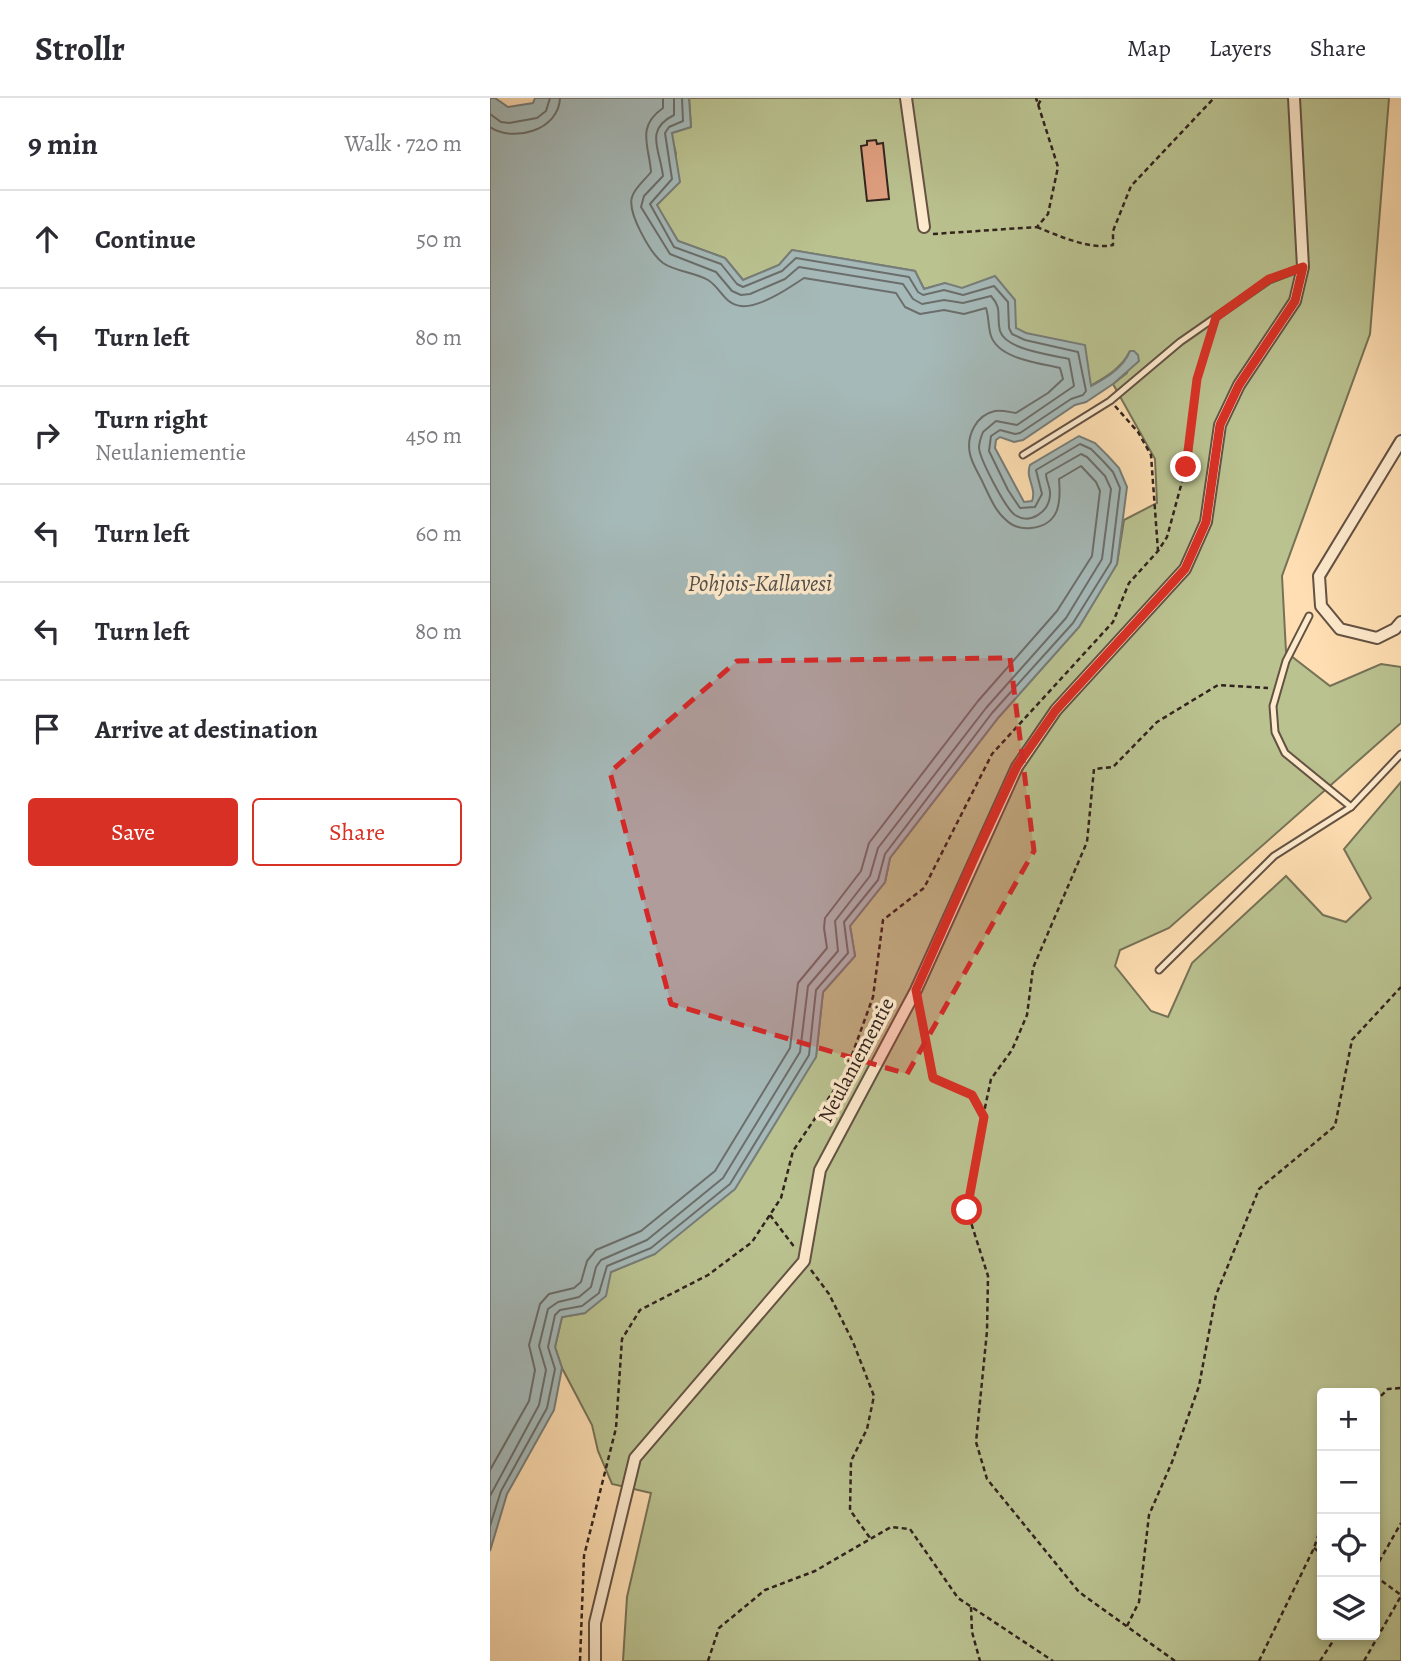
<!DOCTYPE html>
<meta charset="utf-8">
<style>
:root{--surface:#fff;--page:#f2f2f3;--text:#2b2b33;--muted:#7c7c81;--line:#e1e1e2;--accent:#d93025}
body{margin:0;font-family:Alegreya,serif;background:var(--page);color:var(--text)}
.controls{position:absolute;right:21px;bottom:21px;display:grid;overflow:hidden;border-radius:7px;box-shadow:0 4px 10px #0003}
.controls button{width:63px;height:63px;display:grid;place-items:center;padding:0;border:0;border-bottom:2px solid var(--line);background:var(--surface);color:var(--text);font:35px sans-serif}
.stop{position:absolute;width:21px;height:21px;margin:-16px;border:5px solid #d93025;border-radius:50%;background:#fff}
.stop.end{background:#d93025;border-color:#fff;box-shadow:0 2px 7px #0008}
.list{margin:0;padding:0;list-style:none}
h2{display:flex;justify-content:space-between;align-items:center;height:91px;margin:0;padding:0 28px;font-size:30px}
h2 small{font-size:23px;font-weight:400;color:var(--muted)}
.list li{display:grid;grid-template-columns:46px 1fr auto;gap:21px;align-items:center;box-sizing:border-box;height:98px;padding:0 28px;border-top:2px solid var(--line)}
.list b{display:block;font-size:26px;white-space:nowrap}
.list p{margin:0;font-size:23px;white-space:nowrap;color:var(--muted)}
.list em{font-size:23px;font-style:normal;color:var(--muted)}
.actions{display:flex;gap:14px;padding:21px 28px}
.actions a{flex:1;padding:16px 0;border:2px solid var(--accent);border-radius:7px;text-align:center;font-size:24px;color:var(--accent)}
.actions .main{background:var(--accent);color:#fff}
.icon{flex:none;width:38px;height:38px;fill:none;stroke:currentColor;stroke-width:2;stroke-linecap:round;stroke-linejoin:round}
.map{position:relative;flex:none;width:911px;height:1563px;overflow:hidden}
header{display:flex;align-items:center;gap:42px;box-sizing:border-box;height:98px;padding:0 35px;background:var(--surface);border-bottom:2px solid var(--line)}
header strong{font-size:33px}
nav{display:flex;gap:38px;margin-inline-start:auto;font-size:24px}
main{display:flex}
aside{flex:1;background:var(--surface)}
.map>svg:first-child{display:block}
.green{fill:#bac290;stroke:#767257;stroke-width:2;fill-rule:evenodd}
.water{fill:#a5b9b8;stroke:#777d7a;stroke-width:2}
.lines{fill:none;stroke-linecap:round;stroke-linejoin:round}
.shore{stroke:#6b6e6b;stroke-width:2}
.building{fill:#e0a081;stroke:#31231e;stroke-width:2}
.lane-casing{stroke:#645243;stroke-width:9}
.street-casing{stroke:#645243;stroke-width:14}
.path{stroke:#31231e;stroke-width:2.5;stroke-dasharray:5 3.5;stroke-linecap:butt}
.lane{stroke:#feeacd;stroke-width:5}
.street{stroke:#feeacd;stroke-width:10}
.route{stroke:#d93025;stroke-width:9}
.marked{fill:#d62828;fill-opacity:0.2;stroke:#d62828;stroke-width:5;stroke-dasharray:14 9;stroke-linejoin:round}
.labels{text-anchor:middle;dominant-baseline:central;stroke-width:7;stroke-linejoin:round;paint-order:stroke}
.street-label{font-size:21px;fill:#31231e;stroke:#feeacd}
.water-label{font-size:23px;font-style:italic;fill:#54504c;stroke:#feeacd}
</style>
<header>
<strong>Strollr</strong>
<nav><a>Map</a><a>Layers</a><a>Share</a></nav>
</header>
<main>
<aside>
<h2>9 min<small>Walk · 720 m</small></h2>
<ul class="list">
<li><svg class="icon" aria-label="ahead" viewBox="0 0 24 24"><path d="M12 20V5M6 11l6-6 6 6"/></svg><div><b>Continue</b></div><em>50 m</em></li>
<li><svg class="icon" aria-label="left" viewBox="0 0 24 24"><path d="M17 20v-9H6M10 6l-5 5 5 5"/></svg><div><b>Turn left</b></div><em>80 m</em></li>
<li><svg class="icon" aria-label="right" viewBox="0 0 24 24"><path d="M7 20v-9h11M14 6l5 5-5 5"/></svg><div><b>Turn right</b><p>Neulaniementie</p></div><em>450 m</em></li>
<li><svg class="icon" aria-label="left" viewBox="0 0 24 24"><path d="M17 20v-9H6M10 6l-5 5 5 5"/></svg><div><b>Turn left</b></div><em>60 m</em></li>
<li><svg class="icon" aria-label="left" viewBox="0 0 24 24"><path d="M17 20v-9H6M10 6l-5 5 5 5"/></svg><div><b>Turn left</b></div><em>80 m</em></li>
<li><svg class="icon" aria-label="arrive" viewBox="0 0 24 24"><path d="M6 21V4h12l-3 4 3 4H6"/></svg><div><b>Arrive at destination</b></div></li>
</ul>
<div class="actions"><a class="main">Save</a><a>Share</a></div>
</aside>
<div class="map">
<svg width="911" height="1563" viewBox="0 0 911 1563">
<rect width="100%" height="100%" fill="#fedeb2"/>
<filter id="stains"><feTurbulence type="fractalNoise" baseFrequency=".00286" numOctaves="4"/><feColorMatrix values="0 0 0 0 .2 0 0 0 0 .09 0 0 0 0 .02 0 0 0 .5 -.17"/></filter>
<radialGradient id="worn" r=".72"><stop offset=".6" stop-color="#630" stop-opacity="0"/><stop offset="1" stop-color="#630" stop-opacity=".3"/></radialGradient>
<path class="green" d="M 199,0 L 899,0 L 880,236 L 792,478 L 796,554 L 840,588 L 891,566 L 911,569 L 911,625 L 679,830 L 630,852 L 625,868 L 661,913 L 678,919 L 702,865 L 796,778 L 833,817 L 856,824 L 881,800 L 854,751 L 911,684 L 911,1563 L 133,1563 L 137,1499 L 161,1395 L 122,1386 L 108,1353 L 102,1327 L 72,1270 L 65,1249 L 72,1219 L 95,1215 L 121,1174 L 165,1156 L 326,959 L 333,894 L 365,858 L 360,828 L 395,784 L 400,760 L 508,620 L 589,529 L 627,466 L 634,422 L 667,405 L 665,361 L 623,286 L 637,275 L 640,253 C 632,270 616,279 600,288 L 455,185 L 434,191 L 425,173 L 302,152 L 289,167 L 253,182 L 235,160 L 188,143 L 166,107 L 186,56 L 181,35 L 201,29 ZM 832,1295 L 885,1295 L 885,1537 L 832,1537 Z"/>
<path class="water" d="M 0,0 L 5,0 L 18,9 L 43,5 L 45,0 L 199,0 L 201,29 L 182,35 L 190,84 L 167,107 L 188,143 L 235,160 L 253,182 L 289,167 L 302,152 L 425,173 L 434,191 L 455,185 L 472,190 L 505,178 L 525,202 L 526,230 L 536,235 L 595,247 L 601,288 C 616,280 633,270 640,253 L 644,253 L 648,257 L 649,263 L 623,286 L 596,304 L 585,307 L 533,342 L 524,344 L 510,339 L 506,342 L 505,350 L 534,404 L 542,403 C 547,390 535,380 540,367 L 589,338 L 605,345 L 618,358 L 629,370 L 637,389 L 627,466 L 589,529 L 508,620 L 400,760 L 395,784 L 360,828 L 365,858 L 333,894 L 326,959 L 245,1091 L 165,1156 L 121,1174 L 116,1198 L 95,1215 L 72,1219 L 65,1249 L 72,1270 L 64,1312 L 17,1396 L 0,1453 Z"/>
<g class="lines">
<g class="shore">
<polyline points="0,16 11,24 19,25 47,20 56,13 60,0"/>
<path d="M 0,29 C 24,45 69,32 70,0"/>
<path d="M 0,1372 L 39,1303 L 45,1272 L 39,1247 L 50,1206 L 59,1196 L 84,1190 L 91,1184 L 97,1163 L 106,1152 L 151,1133 L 225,1073 L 300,950 L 308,885 L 337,850 L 334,830 L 335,820 L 371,773 L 379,745 L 488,603 L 567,513 L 602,458 L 610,393 L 606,384 L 591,368 L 569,381 C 571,404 570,427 541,430 C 531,431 523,429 516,422 C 505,413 499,397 493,385 C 489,376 482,366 480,356 C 476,338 486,317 505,313 C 512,312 519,314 526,315 L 558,295 L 573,281 L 570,270 C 549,265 509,261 501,238 C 498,229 499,219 496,210 L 474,216 L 454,212 L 430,216 L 415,209 L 406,195 L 314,180 C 299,190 270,210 251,208 C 234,206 231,190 218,182 C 205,174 186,174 173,165 C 161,156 137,115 142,99 C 145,89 155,82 161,74 C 159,47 146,29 173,10 L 173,0"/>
<path d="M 0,1398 L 49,1307 L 56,1272 L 49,1248 L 58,1211 L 68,1204 L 89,1199 L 101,1189 L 106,1169 L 111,1162 L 157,1142 L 233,1080 L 310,954 L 318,888 L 348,853 L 345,823 L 380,778 L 388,750 L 496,610 L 576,520 L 612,461 L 621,391 L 615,378 L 597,359 L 591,356 L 556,376 C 556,383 561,390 560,397 C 559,414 540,427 525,417 C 515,410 490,361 489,350 C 489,344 491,339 493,334 L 506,323 L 527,327 L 584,288 L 579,261 C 562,257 516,252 510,233 C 506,218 513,211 501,198 L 473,205 L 454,202 L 432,206 L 423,201 L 413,186 L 309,169 L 295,181 L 260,196 L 251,197 L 242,193 L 226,174 L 180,156 L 151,109 L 154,98 L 173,78 C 170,51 154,32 184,17 L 184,0"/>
<polyline points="0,1428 11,1393 57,1310 65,1271 58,1249 65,1217 70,1212 92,1208 109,1195 117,1168 161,1150 240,1086 319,957 326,892 358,855 354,824 388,782 395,756 502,615 583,525 621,464 630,390 623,374 613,363 601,351 590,346 546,372 552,396 545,409 530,410 518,392 499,353 501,338 510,332 525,336 530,335 581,301 593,297 596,293 588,254 535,242 522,236 519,230 518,204 504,188 473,197 454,192 433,197 428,194 419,179 306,160 292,173 253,189 247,186 231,166 184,149 160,106 182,81 175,35 179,29 193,23 192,0"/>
</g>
</g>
<polygon class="building" points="386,42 387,46 393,45 399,101 377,103 371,48 377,47 377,43"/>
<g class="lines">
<defs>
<g id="lane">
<polyline points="533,357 620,303 690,244 779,182 813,169"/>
<polyline points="819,518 796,563 783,608 785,634 795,655 861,709"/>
<polyline points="669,872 784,758 861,709 911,656"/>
</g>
<g id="street">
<polyline points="416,0 434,129"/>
<polyline points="911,343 829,478 831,508 850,531 887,540 905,531 911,524"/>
<polyline points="105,1563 105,1525 145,1360 314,1163 330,1072 426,892 527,669 566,612 695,471 716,424 730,327 749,287 805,203 813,169 804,0"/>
</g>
</defs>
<use href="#lane" class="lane-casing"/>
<use href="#street" class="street-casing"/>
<g class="path">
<polyline points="548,7 552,0"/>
<path d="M 547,129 C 569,138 600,152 623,147 L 623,133 L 641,88 L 724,0"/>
<polyline points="443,136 547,129 558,116 568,69 546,0"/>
<polyline points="625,308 648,334 661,357 668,453"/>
<polyline points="429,912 442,980 482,997 493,1019 477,1112 498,1178 497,1233 486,1344 497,1381 589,1494 685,1563"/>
<polyline points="493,1019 501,981 522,952 537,917 543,870 597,744 604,671 623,669 667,624 728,587 778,590"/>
<polyline points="280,1117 305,1150"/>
<polyline points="321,1172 339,1196 363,1244 384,1298 377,1331 361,1363 360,1412 380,1440"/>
<polyline points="885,1304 898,1291 911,1290"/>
<polyline points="824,1450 832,1456"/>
<polyline points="885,1471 911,1425"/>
<polyline points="885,1478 911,1497"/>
<polyline points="481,1509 482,1534 490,1563"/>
<polyline points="637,1528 649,1504 659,1417 682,1364 709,1288 726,1197 769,1091 845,1028 862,942 911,889"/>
<polyline points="90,1563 94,1458 126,1330 132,1241 150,1212 218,1177 262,1144 291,1100 303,1053 355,976 383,899 393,822 434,790 502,656 623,524 639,485 668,453 677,439 696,369 707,281 722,232"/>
<polyline points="218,1563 229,1530 275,1492 325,1473 401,1429 420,1431 468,1500 563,1563"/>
<polyline points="769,1563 824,1450 832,1426"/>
<polyline points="830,1563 847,1537"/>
<polyline points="874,1563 911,1498"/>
</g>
<use href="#lane" class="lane"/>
<use href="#street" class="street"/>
</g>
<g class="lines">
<polyline class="route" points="477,1112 494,1019 482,997 443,980 426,892 487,754 527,668 566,612 695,471 716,424 730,327 749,287 805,203 813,169 779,181 726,219 707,281 696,369"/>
</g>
<path class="marked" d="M 520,560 L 544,753 L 417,976 L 181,906 L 120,674 L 247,563 Z"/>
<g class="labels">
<g class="street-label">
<text transform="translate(366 962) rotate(-62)">Neulaniementie</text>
</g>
<g class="water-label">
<text x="270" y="485">Pohjois-Kallavesi</text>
</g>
</g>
<rect width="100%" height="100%" filter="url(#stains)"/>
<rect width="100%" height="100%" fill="url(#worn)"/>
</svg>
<div class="controls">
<button>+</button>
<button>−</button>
<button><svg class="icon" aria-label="locate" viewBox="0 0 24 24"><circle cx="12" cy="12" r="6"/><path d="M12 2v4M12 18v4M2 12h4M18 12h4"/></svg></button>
<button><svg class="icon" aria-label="layers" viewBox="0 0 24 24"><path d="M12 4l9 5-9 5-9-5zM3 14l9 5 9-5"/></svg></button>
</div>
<div class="stop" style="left:477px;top:1112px"></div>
<div class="stop end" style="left:696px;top:369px"></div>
</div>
</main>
